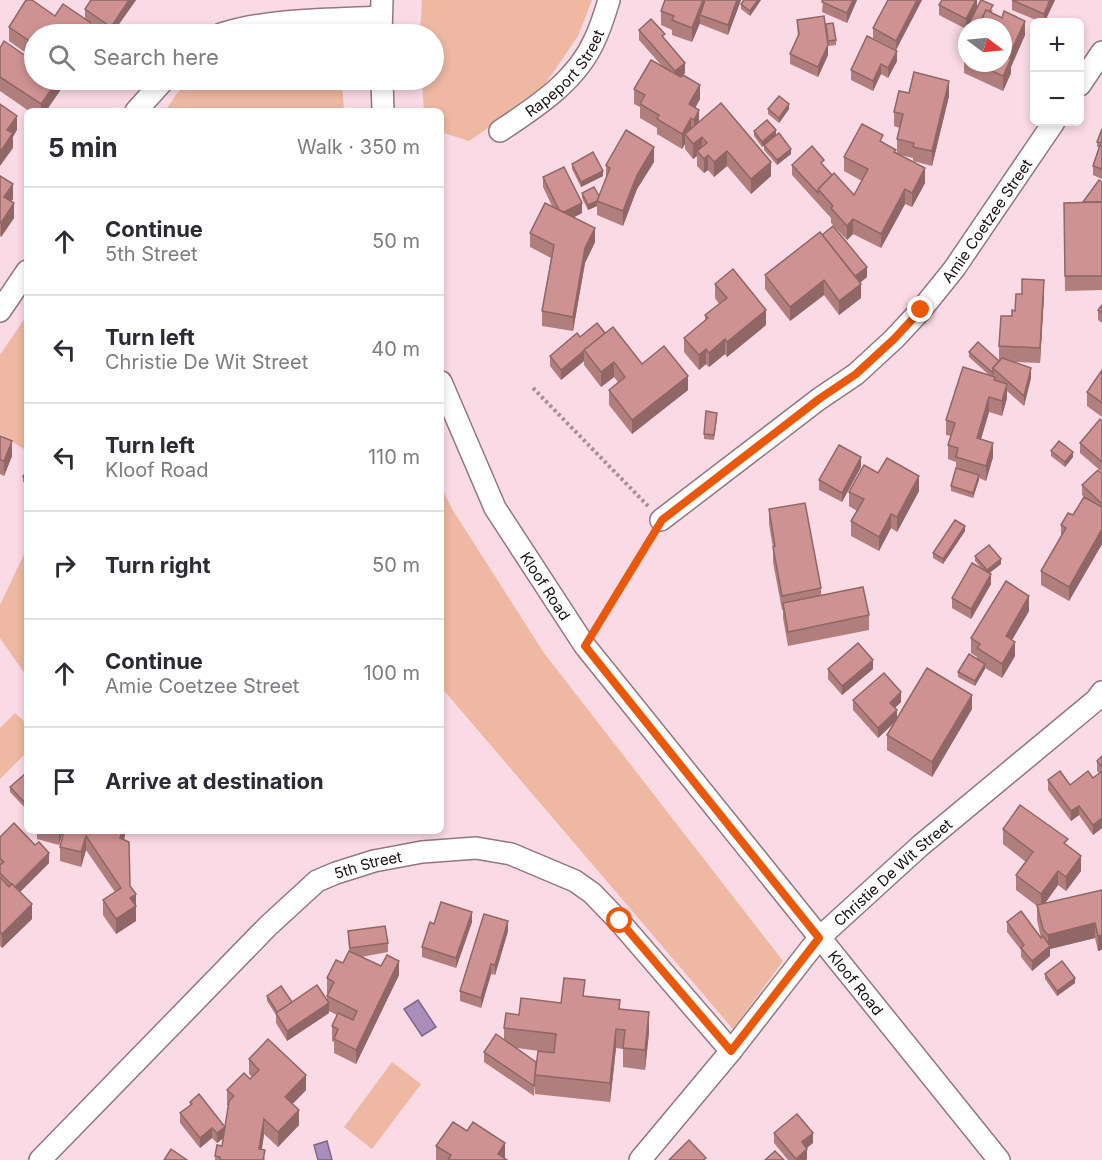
<!DOCTYPE html>
<meta charset="utf-8">
<style>
:root{--surface:#fff;--page:#f7f7f7;--text:#2b2b33;--muted:#7c7c81;--line:#e1e1e2}
body{margin:0;font-family:Inter,sans-serif;background:var(--page);color:var(--text)}
.controls{position:absolute;right:18px;top:18px;display:grid;overflow:hidden;border-radius:9px;box-shadow:0 3px 9px #0003}
.controls button{width:54px;height:54px;display:grid;place-items:center;padding:0;border:0;border-bottom:2px solid var(--line);background:var(--surface);color:var(--text);font:30px sans-serif}
.compass{position:absolute;left:958px;top:18px;width:54px;height:54px;border-radius:50%;background:var(--surface);box-shadow:0 3px 9px #0003;rotate:106deg}
.stop{position:absolute;width:18px;height:18px;margin:-14px;border:4px solid #ea580c;border-radius:50%;background:#fff}
.stop.end{background:#ea580c;border-color:#fff;box-shadow:0 2px 6px #0008}
.list{margin:0;padding:0;list-style:none}
h2{display:flex;justify-content:space-between;align-items:center;height:78px;margin:0;padding:0 24px;font-size:26px}
h2 small{font-size:20px;font-weight:400;color:var(--muted)}
.list li{display:grid;grid-template-columns:39px 1fr auto;gap:18px;align-items:center;box-sizing:border-box;height:108px;padding:0 24px;border-top:2px solid var(--line)}
.list b{display:block;font-size:22px;white-space:nowrap}
.list p{margin:0;font-size:20px;white-space:nowrap;color:var(--muted)}
.list em{font-size:20px;font-style:normal;color:var(--muted)}
.icon{flex:none;width:33px;height:33px;fill:none;stroke:currentColor;stroke-width:2;stroke-linecap:round;stroke-linejoin:round}
.map{position:relative;flex:none;width:1102px;height:1160px;overflow:hidden}
.search{position:absolute;background:var(--surface);box-shadow:0 3px 9px #0003;left:24px;top:24px;width:420px;height:66px;display:flex;align-items:center;gap:15px;box-sizing:border-box;padding:0 21px;border-radius:33px;color:var(--muted);font-size:22px}
.panel{position:absolute;background:var(--surface);box-shadow:0 3px 9px #0003;left:24px;top:108px;width:420px;height:726px;border-radius:9px}
.map>svg:first-child{display:block}
.green{fill:#eeb8a3}
.water{fill:#a98dba;stroke:#7e6787;stroke-width:1.5}
.lines{fill:none;stroke-linecap:round;stroke-linejoin:round}
.minor-casing{stroke:#937780;stroke-width:24}
.path{stroke:#a78f96;stroke-width:4;stroke-dasharray:3 3;stroke-linecap:butt}
.minor{stroke:#fff;stroke-width:21}
.wall{fill:#b17e7e;fill-rule:evenodd}
.shaded-wall{fill:#906666}
.building{fill:#ce9292;stroke:#906666;stroke-width:1.5}
.route{stroke:#ea580c;stroke-width:8}
.labels{text-anchor:middle;dominant-baseline:central;stroke-width:6;stroke-linejoin:round;paint-order:stroke}
.street-label{font-size:15px;fill:#180e11;stroke:#fff}
</style>
<div class="map">
<svg width="1102" height="1160" viewBox="0 0 1102 1160">
<rect width="100%" height="100%" fill="#fadae4"/>
<g class="green">
<polygon points="422,0 592,0 578,36 539,93 469,141 441,132 441,111 424,111 422,80 434,80 434,34 420,34"/>
<polygon points="192,80 342,80 344,111 165,111 178,92"/>
<polygon points="27,315 27,451 0,434 0,355"/>
<polygon points="441,486 452,509 544,653 783,961 733,1029 441,687"/>
<polygon points="27,548 27,677 0,638 0,605"/>
<polygon points="15,713 27,724 27,752 0,779 0,728"/>
<polygon points="392,1062 421,1084 372,1149 344,1127"/>
</g>
<g class="water">
<polygon points="418,1000 436,1027 422,1036 404,1009"/>
<polygon points="327,1141 332,1160 318,1160 314,1145"/>
</g>
<g class="lines">
<defs>
<g id="minor">
<path d="M 221,34 C 272,18 328,20 381,17"/>
<polyline points="381,34 382,0"/>
<polyline points="382,80 383,111"/>
<polyline points="1080,85 1102,52"/>
<polyline points="136,111 164,80"/>
<path id="s1" d="M 500,131 C 536,107 577,81 595,39 C 601,27 605,13 609,0"/>
<polyline points="0,311 27,271"/>
<path id="s2" d="M 441,382 L 495,508 L 585,646 L 999,1160"/>
<path id="s3" d="M 661,520 L 819,399 L 856,374 L 894,339 L 921,310 L 954,269 L 1054,122"/>
<path id="s4" d="M 40,1160 L 268,926 L 317,881 L 336,873 L 374,861 L 422,852 L 476,848 L 511,854 L 575,881 L 592,893 L 619,921 L 731,1051"/>
<path id="s5" d="M 640,1160 L 731,1051 L 819,938 L 920,846 L 1096,700 L 1102,692"/>
</g>
</defs>
<use href="#minor" class="minor-casing"/>
<g class="path">
<polyline points="533,388 648,506"/>
<polyline points="597,626 651,537"/>
</g>
<use href="#minor" class="minor"/>
</g>
<g class="wall">
<polygon points="91,0 136,0 112,34 108,34 91,23 91,34 34,34 34,80 74,80 70,85 66,82 46,111 29,111 0,91 0,48 29,58 30,56 9,41 9,27 55,16 85,19 85,9"/>
<polygon points="665,0 741,0 728,35 700,24 700,23 692,42 672,35 672,30 661,25 661,11"/>
<polygon points="761,0 750,16 741,9 741,4"/>
<polygon points="820,0 857,0 847,23 822,12 823,1"/>
<polygon points="922,0 896,50 897,61 888,78 881,74 873,91 851,80 851,70 892,48 873,38 873,28"/>
<polygon points="977,0 977,7 993,10 991,13 1025,35 1011,67 1011,73 1003,91 964,73 964,58 967,51 967,63 1003,63 1003,27 968,27 971,20 966,29 939,15 939,5"/>
<polygon points="1012,0 1055,0 1045,22 1041,22 1012,10"/>
<polygon points="797,20 826,28 836,40 836,45 828,46 826,32 828,55 818,77 790,64 790,54 798,37"/>
<polygon points="639,30 665,40 685,73 683,75 700,99 695,108 699,121 771,176 751,194 727,166 714,177 708,170 704,173 697,166 697,156 693,159 685,149 685,144 682,149 657,134 657,128 640,118 640,107 634,104 634,89 662,66 639,40"/>
<polygon points="909,93 949,96 932,166 913,161 913,158 900,155 925,183 912,207 905,204 881,248 853,234 847,240 831,223 831,218 792,175 792,165 824,167 832,175 854,195 862,181 844,171 844,157 883,143 897,153 897,139 900,128 894,126 894,112"/>
<polygon points="768,109 789,109 779,123 768,114"/>
<polygon points="1102,129 1102,179 1093,175 1093,166 1099,147 1097,147 1097,142"/>
<polygon points="754,131 776,135 791,154 777,165 764,150 764,145 762,147 754,136"/>
<polygon points="654,162 637,189 623,226 597,215 597,206 588,210 582,198 582,193 599,196 606,179 606,165"/>
<polygon points="572,164 603,176 581,187 572,169"/>
<polygon points="0,176 13,199 11,201 14,218 1,237 0,236"/>
<polygon points="543,177 582,213 574,217 595,242 585,263 573,331 542,326 542,311 551,258 530,247 530,233 552,206 543,187"/>
<polygon points="1102,182 1102,290 1065,291 1064,203 1083,202"/>
<polygon points="765,275 867,277 860,283 861,298 839,315 824,295 790,321 765,289"/>
<polygon points="715,284 766,325 727,357 725,354 709,367 706,364 699,370 684,352 684,338 705,320 705,315 719,304 715,298"/>
<polygon points="1044,295 1040,363 1013,362 1031,378 1024,406 1007,391 1007,398 1002,416 989,412 981,439 993,457 986,481 979,478 973,498 951,491 951,486 956,468 956,462 948,459 948,445 951,436 946,435 946,420 990,376 969,357 969,352 999,360 999,346 1015,311"/>
<polygon points="1102,305 1102,323 1098,320 1098,310"/>
<polygon points="605,334 642,364 688,390 632,434 609,405 609,390 618,382 614,377 601,387 584,365 584,361 561,380 550,366 550,356 580,337"/>
<polygon points="1102,370 1102,417 1087,406 1087,392"/>
<polygon points="717,418 714,440 704,439 704,434"/>
<polygon points="1102,421 1102,472 1080,453 1080,443"/>
<polygon points="0,436 12,456 4,476 0,474"/>
<polygon points="1051,451 1073,457 1065,467 1051,456"/>
<polygon points="861,467 842,502 819,490 819,480"/>
<polygon points="27,469 27,484 23,482 23,477"/>
<polygon points="878,473 919,491 897,532 891,528 879,551 851,536 851,521 857,511 849,506 849,492"/>
<polygon points="1102,474 1102,544 1069,601 1041,585 1041,571 1061,537 1061,525 1073,515 1084,497 1082,495 1082,485"/>
<polygon points="769,509 821,588 821,596 869,615 869,630 788,646 783,618 783,610 782,610 773,562 773,548 769,524"/>
<polygon points="965,531 943,564 933,558 933,553"/>
<polygon points="975,556 1001,564 989,573 991,584 971,619 952,608 952,598 981,568 975,561"/>
<polygon points="1029,611 1012,640 1015,656 1002,678 985,668 975,686 958,677 958,672 977,659 977,657 971,653 971,638"/>
<polygon points="828,669 873,669 842,695 828,679"/>
<polygon points="853,700 901,702 895,708 897,718 972,709 932,777 887,750 887,735 894,723 878,738 853,710"/>
<polygon points="1102,756 1102,828 1093,835 1079,815 1071,821 1048,790 1048,780 1070,785 1093,778 1099,773 1097,771 1097,761"/>
<polygon points="27,776 27,810 10,792 10,787"/>
<polygon points="1003,829 1068,846 1081,871 1066,891 1058,885 1045,903 1102,890 1098,951 1095,938 1050,949 1050,956 1032,971 1021,957 1021,950 1007,932 1007,922 1041,938 1037,920 1037,906 1016,890 1016,875 1026,862 1003,844"/>
<polygon points="37,831 125,831 124,840 130,886 136,894 136,921 116,934 103,915 103,900 115,892 86,850 81,867 60,861 60,847 64,832 63,832 59,845 37,839"/>
<polygon points="0,837 49,863 20,892 32,919 2,948 0,946"/>
<polygon points="472,922 456,968 422,957 422,947 434,924"/>
<polygon points="348,931 388,943 388,952 361,957 399,975 356,1064 334,1053 334,1042 332,1041 332,1026 337,1015 329,1011 329,1013 287,1041 276,1023 276,1015 267,1001 267,996 292,1002 327,1001 327,996 329,994 327,993 327,978 343,963 349,951"/>
<polygon points="508,931 495,975 491,974 481,1008 460,1001 460,991"/>
<polygon points="1045,974 1075,983 1057,996 1045,979"/>
<path d="M 585,996 L 620,1009 L 649,1032 L 645,1070 L 623,1067 L 623,1049 L 616,1048 L 610,1102 L 535,1094 L 535,1082 L 534,1096 L 484,1062 L 484,1052 L 504,1039 L 504,1028 L 519,1015 ZM 517,1048 L 554,1053 L 536,1062 Z"/>
<polygon points="249,1059 306,1090 292,1104 299,1125 278,1147 264,1134 262,1149 265,1160 215,1160 215,1156 222,1146 223,1138 217,1143 212,1138 200,1148 180,1123 180,1113 190,1106 190,1102 225,1127 228,1106 227,1105 227,1090 250,1079 252,1077 249,1074"/>
<polygon points="774,1133 813,1143 806,1148 807,1159 806,1160 788,1160 774,1143"/>
<polygon points="436,1146 505,1158 504,1158 507,1160 436,1160"/>
</g>
<g class="shaded-wall">
<polygon points="129,0 136,0 112,34 111,34 111,27"/>
<polygon points="703,0 708,0 700,15 700,23 692,42 692,28"/>
<polygon points="737,0 741,0 728,35 728,25"/>
<polygon points="758,0 761,0 750,16 750,11"/>
<polygon points="853,0 857,0 847,23 847,13"/>
<polygon points="917,0 922,0 896,50 896,41"/>
<polygon points="976,0 977,0 977,8 966,29 966,19"/>
<polygon points="1050,0 1055,0 1044,22 1044,14"/>
<polygon points="1025,21 1025,35 1011,67 1011,73 1003,91 1003,76 1008,58"/>
<polygon points="91,23 91,34 83,34"/>
<polygon points="828,45 828,55 818,77 818,67"/>
<polygon points="897,51 897,61 888,78 888,68"/>
<polygon points="685,63 685,73 675,81 675,71"/>
<polygon points="881,64 881,74 873,91 873,81"/>
<polygon points="58,80 66,80 66,82 46,111 41,111 41,104"/>
<polygon points="949,81 949,96 932,166 932,151"/>
<polygon points="700,85 700,99 689,119 689,104"/>
<polygon points="789,104 789,109 779,123 779,118"/>
<polygon points="699,110 699,125 694,134 694,120"/>
<polygon points="17,116 17,130 13,137 13,148 0,166 0,152 7,130"/>
<polygon points="691,118 691,133 685,134 685,144 682,149 682,134"/>
<polygon points="776,130 776,135 762,147 762,142"/>
<polygon points="702,137 702,152 697,151 697,156 693,159 693,144"/>
<polygon points="654,147 654,162 637,189 623,226 623,211 637,175"/>
<polygon points="791,149 791,154 777,165 777,160"/>
<polygon points="727,151 727,166 714,177 714,162"/>
<polygon points="708,155 708,170 704,173 704,159"/>
<polygon points="771,162 771,176 751,194 751,179"/>
<polygon points="925,168 925,183 912,207 912,193"/>
<polygon points="603,171 603,176 581,187 581,182"/>
<polygon points="13,184 13,199 4,211 4,197"/>
<polygon points="905,189 905,204 881,248 881,234"/>
<polygon points="597,201 597,206 588,210 588,205"/>
<polygon points="14,203 14,218 1,237 1,223"/>
<polygon points="582,203 582,213 561,224 561,214"/>
<polygon points="853,219 853,234 847,240 847,226"/>
<polygon points="595,228 595,242 585,263 573,331 573,317 585,248"/>
<polygon points="867,267 867,277 853,288 853,278"/>
<polygon points="824,280 824,295 790,321 790,307"/>
<polygon points="1044,280 1044,295 1040,363 1040,348"/>
<polygon points="861,284 861,298 839,315 839,301"/>
<polygon points="766,310 766,325 727,357 727,342"/>
<polygon points="725,339 725,354 709,367 709,353"/>
<polygon points="706,349 706,364 699,370 699,355"/>
<polygon points="584,351 584,361 561,380 561,370"/>
<polygon points="614,362 614,377 601,387 601,372"/>
<polygon points="1031,368 1031,378 1024,406 1024,396"/>
<polygon points="688,376 688,390 632,434 632,420"/>
<polygon points="1007,384 1007,398 1002,416 1002,401"/>
<polygon points="989,397 989,412 977,452 977,438"/>
<polygon points="12,441 12,456 4,476 4,461"/>
<polygon points="993,443 993,457 986,481 986,466"/>
<polygon points="1073,452 1073,457 1065,467 1065,462"/>
<polygon points="861,457 861,467 842,502 842,493"/>
<polygon points="979,475 979,480 973,498 973,493"/>
<polygon points="919,476 919,491 897,532 897,517"/>
<polygon points="891,514 891,528 879,551 879,537"/>
<polygon points="965,526 965,531 943,564 943,559"/>
<polygon points="1102,529 1102,544 1069,601 1069,587"/>
<polygon points="1001,559 1001,564 987,575 987,570"/>
<polygon points="991,574 991,584 971,619 971,609"/>
<polygon points="1029,596 1029,611 1006,650 1006,636"/>
<polygon points="1015,642 1015,656 1002,678 1002,664"/>
<polygon points="873,660 873,669 842,695 842,686"/>
<polygon points="985,664 985,669 975,686 975,681"/>
<polygon points="901,692 901,702 890,712 890,703"/>
<polygon points="972,695 972,709 932,777 932,762"/>
<polygon points="897,710 897,720 878,738 878,728"/>
<polygon points="1079,806 1079,815 1071,821 1071,811"/>
<polygon points="1102,818 1102,828 1093,835 1093,825"/>
<polygon points="59,831 63,831 59,845"/>
<polygon points="122,831 125,831 125,836 120,853 120,838"/>
<polygon points="86,836 86,850 81,867 81,852"/>
<polygon points="49,853 49,863 14,898 14,888"/>
<polygon points="1081,856 1081,871 1066,891 1066,877"/>
<polygon points="1058,871 1058,885 1041,909 1041,894"/>
<polygon points="136,894 136,921 116,934 116,919 130,898"/>
<polygon points="32,904 32,919 2,948 2,934"/>
<polygon points="472,912 472,922 456,968 456,958"/>
<polygon points="508,921 508,931 495,975 495,965"/>
<polygon points="1095,923 1095,938 1050,949 1050,956 1032,971 1032,961 1048,948 1048,935"/>
<polygon points="1102,935 1102,950 1098,951 1098,936"/>
<polygon points="399,961 399,975 356,1064 356,1050"/>
<polygon points="491,964 491,974 481,1008 481,998"/>
<polygon points="1075,978 1075,983 1057,996 1057,991"/>
<polygon points="329,1003 329,1013 287,1041 287,1031"/>
<polygon points="649,1012 649,1032 645,1070 645,1050"/>
<polygon points="616,1029 616,1048 610,1102 610,1083"/>
<polygon points="306,1075 306,1090 285,1112 285,1097"/>
<polygon points="299,1110 299,1125 278,1147 278,1132"/>
<polygon points="264,1119 264,1134 260,1160 259,1149"/>
<polygon points="225,1127 225,1137 217,1143 217,1133"/>
<polygon points="212,1128 212,1138 200,1148 200,1138"/>
<polygon points="813,1133 813,1143 802,1152 802,1142"/>
<polygon points="505,1143 505,1158 503,1160 498,1154"/>
<polygon points="807,1149 807,1159 806,1160 796,1160 796,1159"/>
</g>
<g class="building">
<polygon points="26,0 32,0 55,16 63,4 91,23 83,34 34,34 34,44 9,27"/>
<polygon points="91,0 129,0 111,27 85,9"/>
<polygon points="665,0 703,0 692,28 672,20 674,16 661,11"/>
<polygon points="705,0 737,0 728,25 700,15"/>
<polygon points="744,0 758,0 750,11 741,4"/>
<polygon points="823,0 853,0 847,13 822,2"/>
<polygon points="888,0 917,0 896,41 873,28"/>
<polygon points="942,0 976,0 966,19 939,5"/>
<polygon points="981,0 993,5 989,12 986,10 978,27 972,27 968,25"/>
<polygon points="1012,0 1050,0 1044,14"/>
<polygon points="986,10 1002,18 1004,11 1025,21 1008,58 1011,59 1003,76 974,63 1003,63 1003,27 978,27"/>
<polygon points="824,16 828,45 818,67 790,54 799,34 797,20"/>
<polygon points="651,19 665,34 662,36 685,63 675,71 639,30"/>
<polygon points="833,23 836,40 828,41 826,24"/>
<polygon points="867,36 897,51 888,68 881,64 873,81 851,70"/>
<polygon points="4,41 29,58 34,50 34,80 58,80 41,104 0,77 0,48"/>
<polygon points="967,51 967,60 964,58"/>
<polygon points="651,60 681,77 683,75 700,85 689,104 699,110 694,120 691,118 682,134 657,119 659,115 640,104 645,95 634,89"/>
<polygon points="914,72 949,81 932,151 913,147 914,143 897,139 903,114 894,112 899,91 909,93"/>
<polygon points="779,96 789,104 779,118 768,109"/>
<polygon points="721,103 771,162 751,179 727,151 714,162 708,155 704,159 697,151 707,143 702,137 693,144 685,134"/>
<polygon points="0,104 17,116 7,130 13,133 0,152"/>
<polygon points="767,120 776,130 762,142 754,131"/>
<polygon points="862,124 883,135 880,141 896,150 894,152 925,168 912,193 905,189 881,234 853,219 847,226 831,208 833,206 818,189 834,173 854,195 868,169 844,157"/>
<polygon points="1102,129 1102,143 1097,142"/>
<polygon points="626,130 654,147 637,175 623,211 597,201 610,168 606,165"/>
<polygon points="779,133 791,149 777,160 764,145"/>
<polygon points="1100,145 1102,146 1102,169 1093,166"/>
<polygon points="812,146 824,160 821,163 832,175 818,189 818,193 792,165"/>
<polygon points="593,152 603,171 581,182 572,164"/>
<polygon points="564,167 582,203 564,212 559,210 543,177"/>
<polygon points="0,176 13,184 4,197 14,203 1,223 0,222"/>
<polygon points="1099,180 1102,182 1102,202 1083,202"/>
<polygon points="594,187 599,196 597,201 588,205 582,193"/>
<polygon points="1102,202 1102,276 1065,276 1064,203"/>
<polygon points="545,203 595,228 585,248 573,317 542,311 554,245 530,233"/>
<polygon points="833,226 867,267 855,276 822,235"/>
<polygon points="820,232 861,284 839,301 824,280 790,307 765,275"/>
<polygon points="733,269 766,310 727,342 725,339 709,353 706,349 699,355 684,338 708,318 705,315 727,298 715,284"/>
<polygon points="1022,279 1044,280 1040,348 999,346 1001,316 1012,316 1012,310 1015,311 1016,294 1022,294"/>
<polygon points="1102,305 1102,313 1098,310"/>
<polygon points="597,323 605,333 561,370 550,356 577,333 580,337"/>
<polygon points="613,327 642,364 664,346 688,376 632,420 609,390 625,377 614,362 601,372 584,350"/>
<polygon points="978,342 999,361 993,368 993,373 969,352"/>
<polygon points="1002,358 1031,368 1024,396 993,368"/>
<polygon points="963,367 995,377 994,380 1007,384 1002,401 989,397 977,438 993,443 986,466 956,457 958,448 948,445 955,423 946,420"/>
<polygon points="1102,370 1102,403 1087,392"/>
<polygon points="706,411 717,413 714,435 704,434"/>
<polygon points="1100,419 1102,421 1102,462 1080,443"/>
<polygon points="0,436 12,441 4,461 0,460"/>
<polygon points="1059,441 1073,452 1065,462 1051,451"/>
<polygon points="839,445 861,457 842,493 819,480"/>
<polygon points="887,458 919,476 897,517 891,514 879,537 851,521 864,499 849,492 864,465 878,473"/>
<polygon points="956,468 979,475 973,493 951,486"/>
<polygon points="27,469 27,479 23,477"/>
<polygon points="1098,470 1102,474 1102,504 1082,485"/>
<polygon points="1084,497 1102,507 1102,529 1069,587 1041,571 1066,528 1061,525 1068,513 1073,515"/>
<polygon points="805,503 821,588 782,596 773,547 775,546 769,509"/>
<polygon points="955,520 965,526 943,559 933,553"/>
<polygon points="989,545 1001,559 987,570 975,556"/>
<polygon points="972,563 991,574 971,609 952,598"/>
<polygon points="1006,581 1029,596 1006,636 1015,642 1002,664 977,648 980,644 971,638"/>
<polygon points="863,587 869,615 788,632 783,603"/>
<polygon points="858,643 873,660 842,686 828,669"/>
<polygon points="969,654 985,664 975,681 958,672"/>
<polygon points="927,668 972,695 932,762 887,735"/>
<polygon points="884,673 901,692 890,703 897,710 878,728 853,700"/>
<polygon points="1102,756 1102,767 1097,761"/>
<polygon points="1060,771 1070,785 1088,771 1093,778 1101,772 1102,773 1102,818 1093,825 1079,806 1071,811 1048,780"/>
<polygon points="25,774 27,776 27,805 10,787"/>
<polygon points="1020,805 1068,839 1064,843 1081,856 1066,877 1058,871 1041,894 1016,875 1033,852 1003,829"/>
<polygon points="14,823 35,845 39,842 49,853 15,887 12,884 11,884 0,873 0,865 4,862 0,858 0,837"/>
<polygon points="64,831 122,831 120,838 129,842 130,886 136,894 130,898 136,906 116,919 103,900 121,888 86,836 81,852 60,847"/>
<polygon points="0,877 9,887 12,884 32,904 2,934 0,932"/>
<polygon points="1102,890 1102,935 1098,936 1095,923 1048,935 1043,929 1037,905"/>
<polygon points="441,902 472,912 456,958 422,947 430,922 434,924"/>
<polygon points="1021,911 1041,938 1043,936 1050,946 1032,961 1021,948 1024,945 1007,922"/>
<polygon points="484,914 508,921 495,965 491,964 481,998 460,991"/>
<polygon points="385,926 388,943 350,948 348,931"/>
<polygon points="349,951 381,966 387,955 399,961 356,1050 334,1039 338,1029 332,1026 338,1013 353,1020 357,1011 327,996 334,982 327,978 336,960 343,963"/>
<polygon points="1062,961 1075,978 1057,991 1045,974"/>
<polygon points="564,978 585,980 583,996 620,1000 619,1009 649,1012 645,1050 623,1048 625,1030 616,1029 610,1083 535,1075 538,1051 554,1053 556,1034 504,1028 506,1013 519,1015 521,998 561,1003"/>
<polygon points="317,985 329,1003 287,1031 276,1013"/>
<polygon points="281,986 292,1002 277,1012 267,996"/>
<polygon points="496,1034 536,1062 534,1086 484,1052"/>
<polygon points="268,1039 306,1075 285,1097 299,1110 278,1132 264,1119 259,1149 265,1150 263,1160 220,1160 220,1157 215,1156 217,1145 222,1146 229,1101 234,1096 227,1090 244,1073 250,1079 259,1070 249,1059"/>
<polygon points="199,1094 225,1127 217,1133 212,1128 200,1138 180,1113 192,1104 190,1102"/>
<polygon points="797,1114 813,1133 802,1142 807,1149 796,1159 774,1133"/>
<polygon points="453,1122 467,1131 473,1122 505,1143 498,1154 507,1160 448,1160 451,1155 436,1146"/>
<polygon points="689,1140 706,1158 703,1160 669,1160"/>
<polygon points="171,1149 187,1160 164,1160"/>
<polygon points="775,1151 784,1160 765,1160"/>
</g>
<g class="lines">
<polyline class="route" points="620,921 731,1051 819,938 585,646 662,520 819,399 856,374 894,339 921,310"/>
</g>
<g class="labels">
<g class="street-label">
<text stroke="none"><textPath href="#s1" startOffset="88">Rapeport Street</textPath></text>
<text stroke="none"><textPath href="#s3" startOffset="446">Amie Coetzee Street</textPath></text>
<text stroke="none"><textPath href="#s2" startOffset="230">Kloof Road</textPath></text>
<text stroke="none"><textPath href="#s4" startOffset="447">5th Street</textPath></text>
<text stroke="none"><textPath href="#s5" startOffset="384">Christie De Wit Street</textPath></text>
<text stroke="none"><textPath href="#s2" startOffset="734">Kloof Road</textPath></text>
</g>
</g>
</svg>
<div class="controls">
<button>+</button>
<button>−</button>
</div>
<svg class="compass" viewBox="-18 -18 36 36"><path d="M0-13l5 13h-10z" fill="#e53935"/><path d="M0 13l5-13h-10z" fill="#7c7c81"/></svg>
<div class="stop" style="left:620px;top:921px"></div>
<div class="stop end" style="left:921px;top:310px"></div>
<div class="search"><svg class="icon" aria-label="search" viewBox="0 0 24 24"><circle cx="10" cy="10" r="6"/><path d="M15 15l6 6"/></svg>Search here</div>
<section class="panel">
<h2>5 min<small>Walk · 350 m</small></h2>
<ul class="list">
<li><svg class="icon" aria-label="ahead" viewBox="0 0 24 24"><path d="M12 20V5M6 11l6-6 6 6"/></svg><div><b>Continue</b><p>5th Street</p></div><em>50 m</em></li>
<li><svg class="icon" aria-label="left" viewBox="0 0 24 24"><path d="M17 20v-9H6M10 6l-5 5 5 5"/></svg><div><b>Turn left</b><p>Christie De Wit Street</p></div><em>40 m</em></li>
<li><svg class="icon" aria-label="left" viewBox="0 0 24 24"><path d="M17 20v-9H6M10 6l-5 5 5 5"/></svg><div><b>Turn left</b><p>Kloof Road</p></div><em>110 m</em></li>
<li><svg class="icon" aria-label="right" viewBox="0 0 24 24"><path d="M7 20v-9h11M14 6l5 5-5 5"/></svg><div><b>Turn right</b></div><em>50 m</em></li>
<li><svg class="icon" aria-label="ahead" viewBox="0 0 24 24"><path d="M12 20V5M6 11l6-6 6 6"/></svg><div><b>Continue</b><p>Amie Coetzee Street</p></div><em>100 m</em></li>
<li><svg class="icon" aria-label="arrive" viewBox="0 0 24 24"><path d="M6 21V4h12l-3 4 3 4H6"/></svg><div><b>Arrive at destination</b></div></li>
</ul>
</section>
</div>
